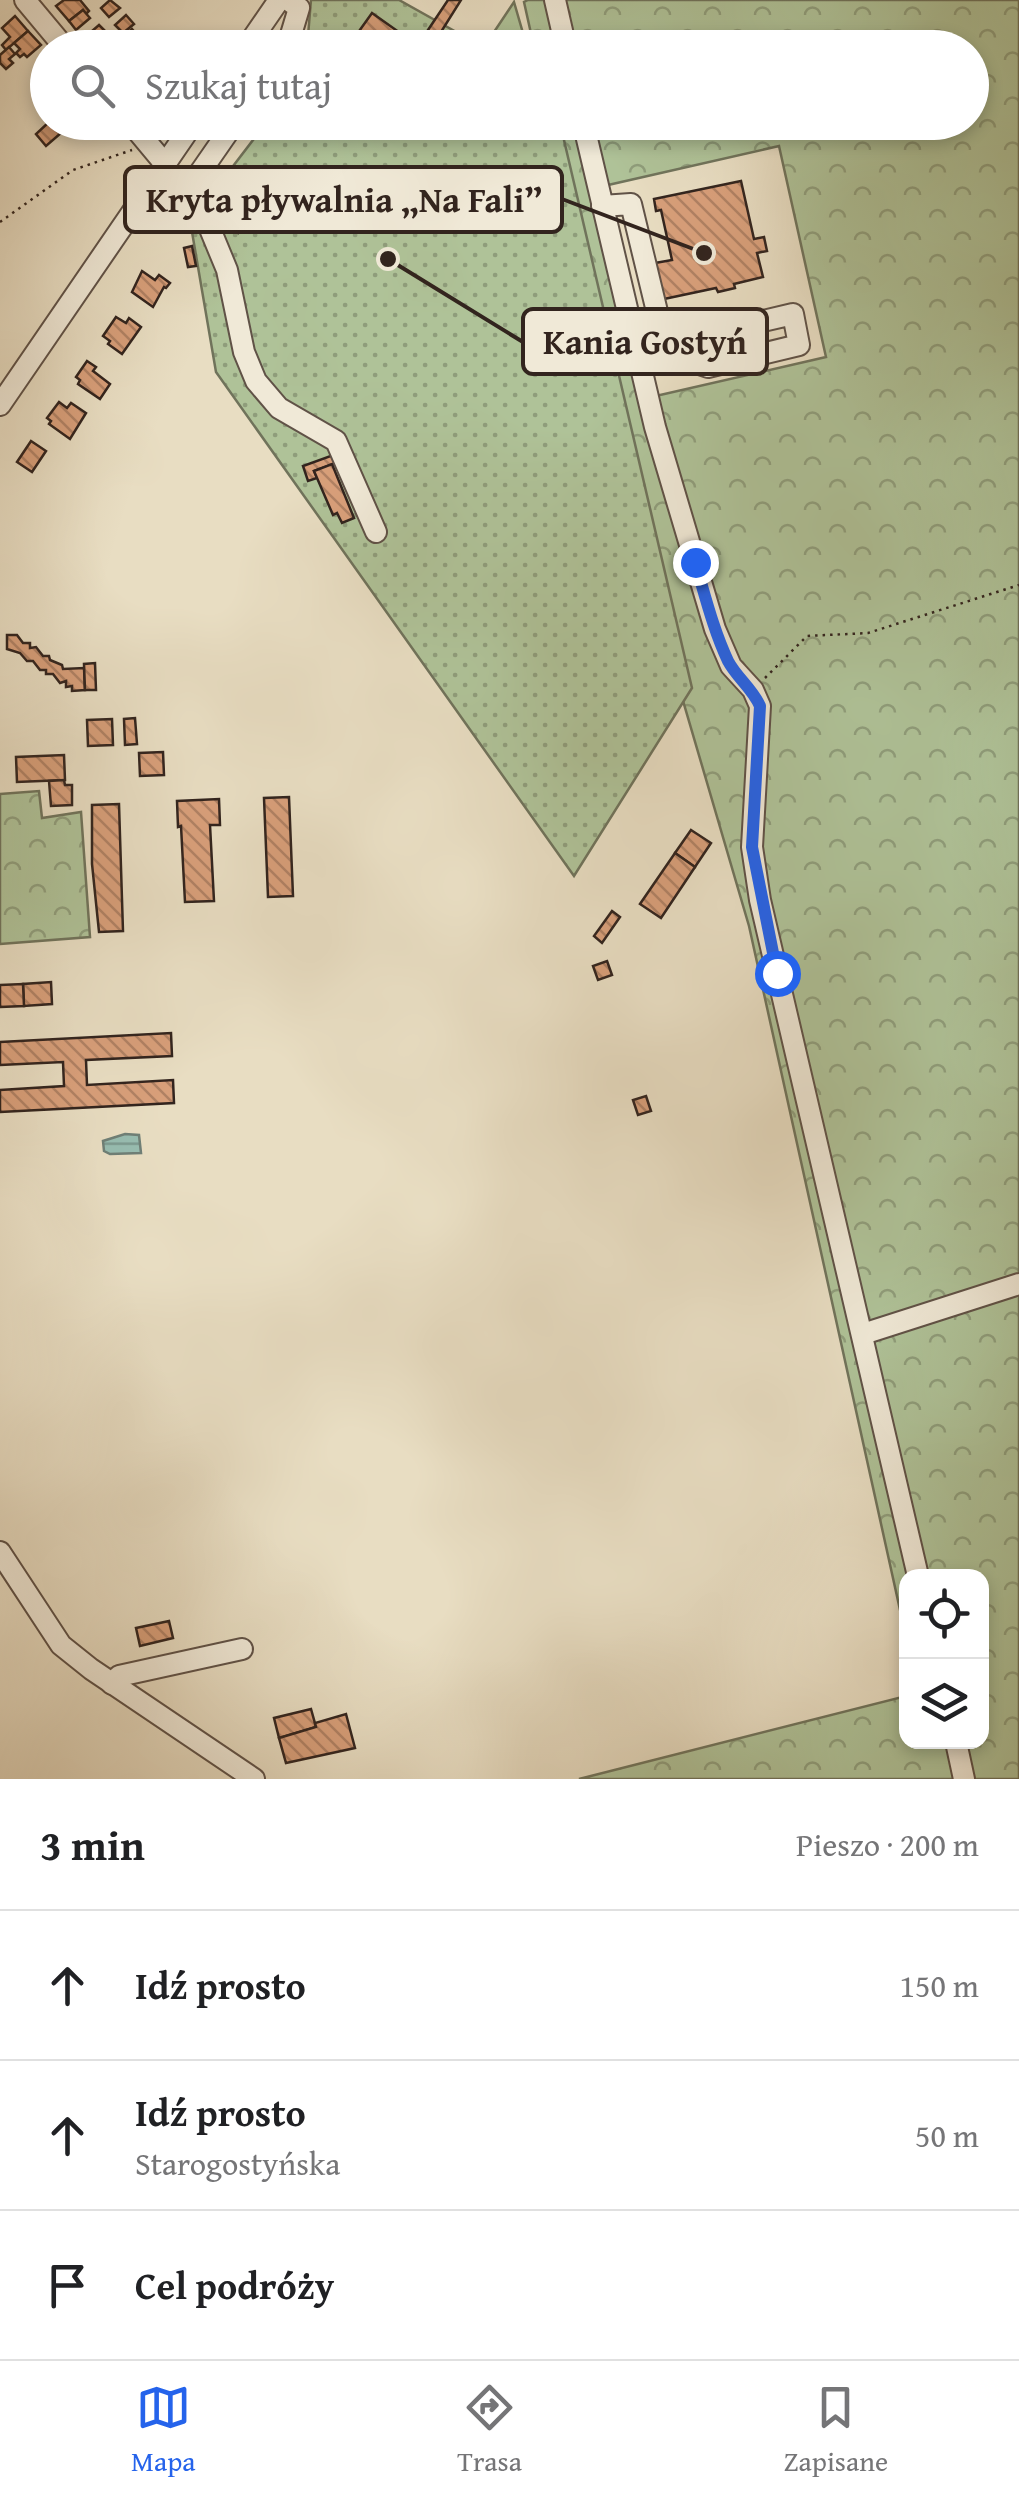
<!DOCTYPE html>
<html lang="pl">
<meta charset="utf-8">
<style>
:root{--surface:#fff;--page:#f6f6f6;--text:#202124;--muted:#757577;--line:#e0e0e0;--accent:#2563eb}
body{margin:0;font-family:"Gentium Book Plus",serif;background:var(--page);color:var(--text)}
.controls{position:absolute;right:30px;bottom:30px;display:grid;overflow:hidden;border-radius:20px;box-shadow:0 5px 15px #0003}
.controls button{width:90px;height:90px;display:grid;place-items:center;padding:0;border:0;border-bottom:2px solid var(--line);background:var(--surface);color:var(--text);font:50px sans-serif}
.stop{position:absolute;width:30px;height:30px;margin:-22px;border:8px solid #2563eb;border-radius:50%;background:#fff}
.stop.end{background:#2563eb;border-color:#fff;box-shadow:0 2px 10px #0008}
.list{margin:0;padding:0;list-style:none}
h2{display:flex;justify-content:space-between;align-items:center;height:130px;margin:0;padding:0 40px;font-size:42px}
h2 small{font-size:32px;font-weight:400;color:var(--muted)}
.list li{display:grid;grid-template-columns:65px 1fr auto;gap:30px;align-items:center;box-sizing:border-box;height:150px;padding:0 40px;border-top:2px solid var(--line)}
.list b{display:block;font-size:38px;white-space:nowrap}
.list p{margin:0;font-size:32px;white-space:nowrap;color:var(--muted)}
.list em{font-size:32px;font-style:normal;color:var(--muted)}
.icon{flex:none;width:55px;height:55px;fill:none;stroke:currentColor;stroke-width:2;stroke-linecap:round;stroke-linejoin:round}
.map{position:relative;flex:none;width:1019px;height:1779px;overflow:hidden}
.search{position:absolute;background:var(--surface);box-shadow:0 5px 15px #0003;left:30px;right:30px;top:30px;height:110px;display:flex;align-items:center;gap:25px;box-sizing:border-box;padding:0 35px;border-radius:55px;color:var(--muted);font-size:38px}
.sheet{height:580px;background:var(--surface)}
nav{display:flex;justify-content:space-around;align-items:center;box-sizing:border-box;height:140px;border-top:2px solid var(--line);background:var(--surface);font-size:28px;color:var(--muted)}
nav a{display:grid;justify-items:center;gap:5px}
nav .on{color:var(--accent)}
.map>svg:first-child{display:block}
.grass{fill:#afc298;stroke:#70735b;stroke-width:2.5}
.forest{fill:url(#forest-crowns);stroke:#70735b;stroke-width:2.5;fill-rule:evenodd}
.park{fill:url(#park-dots);stroke:#70735b;stroke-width:2.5}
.water{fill:url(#water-rules);stroke:#6f7f76;stroke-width:2.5}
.building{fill:url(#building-back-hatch);stroke:#32241e;stroke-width:2.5}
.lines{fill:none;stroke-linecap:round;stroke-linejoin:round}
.minor-casing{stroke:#605247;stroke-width:24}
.path{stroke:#32241e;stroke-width:2.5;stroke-dasharray:2.5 5;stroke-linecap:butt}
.minor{stroke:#f0e9d7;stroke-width:20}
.route{stroke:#2563eb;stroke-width:12}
.leader{fill:none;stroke:#32241e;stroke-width:4}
.callout-dot{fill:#32241e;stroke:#f0e9d7;stroke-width:4}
.callout{fill:#f0e9d7;stroke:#32241e;stroke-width:4}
.callout-label{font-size:35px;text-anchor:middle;font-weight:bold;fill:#32241e}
</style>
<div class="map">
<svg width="1019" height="1779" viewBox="0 0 1019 1779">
<defs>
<pattern id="forest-crowns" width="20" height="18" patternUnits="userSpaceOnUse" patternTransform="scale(2.5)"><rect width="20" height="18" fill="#afc298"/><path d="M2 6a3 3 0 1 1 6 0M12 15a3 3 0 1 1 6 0" fill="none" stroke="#8f9d7b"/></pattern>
<pattern id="park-dots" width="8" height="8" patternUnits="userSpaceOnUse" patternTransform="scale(2.5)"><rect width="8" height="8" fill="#afc298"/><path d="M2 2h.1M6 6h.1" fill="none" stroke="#8f9d7b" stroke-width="1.8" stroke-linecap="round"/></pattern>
<pattern id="water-rules" width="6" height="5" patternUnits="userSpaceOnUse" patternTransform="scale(2.5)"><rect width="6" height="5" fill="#97bcb0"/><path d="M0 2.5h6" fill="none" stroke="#7c998f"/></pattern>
<pattern id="building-back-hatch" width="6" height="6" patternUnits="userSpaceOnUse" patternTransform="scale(2.5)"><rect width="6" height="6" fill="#d89f7a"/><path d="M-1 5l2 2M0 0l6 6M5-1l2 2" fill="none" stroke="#b08163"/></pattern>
</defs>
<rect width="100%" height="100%" fill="#e8ddc2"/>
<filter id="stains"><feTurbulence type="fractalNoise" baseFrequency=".002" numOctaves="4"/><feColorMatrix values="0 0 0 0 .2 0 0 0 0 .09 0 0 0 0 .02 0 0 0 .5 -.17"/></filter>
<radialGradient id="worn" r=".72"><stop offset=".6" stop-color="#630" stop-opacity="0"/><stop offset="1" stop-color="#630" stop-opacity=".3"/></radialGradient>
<polygon class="grass" points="514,2 527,47 484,47"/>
<g class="forest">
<path d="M 528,0 L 1019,0 L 1019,1779 L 579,1779 L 906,1696 L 906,1742 L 982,1742 L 982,1576 L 906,1576 L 906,1637 L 749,926 L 565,298 L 506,123 L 972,122 L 972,48 L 534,47 L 524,2 ZM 779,146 L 826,357 L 647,398 L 595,188 Z"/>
<polygon points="39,791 42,818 81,812 90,937 0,944 0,794"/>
</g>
<g class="park">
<polygon points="311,0 399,0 483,47 307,48"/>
<polygon points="266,123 560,123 692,688 574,876 216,372 192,232 224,178"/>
</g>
<polygon class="water" points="125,1134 139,1135 141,1153 110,1154 104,1151 103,1141"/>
<g class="building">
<polygon points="64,0 80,0 89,11 86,14 83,10 69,21 56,6"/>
<polygon points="110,0 120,8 109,17 101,8"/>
<polygon points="448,0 461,0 436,40 426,33"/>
<polygon points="83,10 90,18 76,30 69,21"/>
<polygon points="372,13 403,35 394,48 347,48"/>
<polygon points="126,15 134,24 123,33 115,25"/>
<polygon points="15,16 28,31 6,50 2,45 10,37 2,28"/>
<polygon points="99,25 108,34 90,48 83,39"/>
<polygon points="132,29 142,40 135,47 125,35"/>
<polygon points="28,31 41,45 27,57 24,54 20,57 16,53 20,49 14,43"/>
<polygon points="9,47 15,54 9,59 13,63 6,69 0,63 0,55"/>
<polygon points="49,122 61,133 46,146 36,134"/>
<polygon points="52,122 64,122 68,127 61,133"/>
<polygon points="741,181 754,239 764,237 767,251 757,253 763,277 734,284 735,288 718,292 716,288 664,299 655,263 672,260 661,210 656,211 654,199"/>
<polygon points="228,207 247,220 238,233 219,220"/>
<polygon points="192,246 196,266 188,267 184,248"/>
<polygon points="142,271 155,280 159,275 170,283 166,288 164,287 153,307 132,292"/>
<polygon points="116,317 126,323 129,318 141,327 122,354 108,344 110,341 103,336"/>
<polygon points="87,361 96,367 93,371 110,384 100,399 78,384 80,380 76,377"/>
<polygon points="59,402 67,408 71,403 86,413 70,439 49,424 51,421 47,418"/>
<polygon points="31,441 46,451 32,472 17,462"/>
<polygon points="336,454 339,462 314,471 317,478 308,481 303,466"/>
<polygon points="332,464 354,518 342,523 337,513 333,515 314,471"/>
<polygon points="7,635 17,635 23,643 30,643 30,648 36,647 43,656 49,656 50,660 62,665 63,669 84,668 85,690 72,691 72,686 66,687 66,681 60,683 53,674 46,674 46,670 40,670 33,661 27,661 20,653 7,649"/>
<polygon points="95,663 96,690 85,690 84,664"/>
<polygon points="135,718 137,744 125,745 124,719"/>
<polygon points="112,719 113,745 88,746 87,720"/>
<polygon points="163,752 164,775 140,776 139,753"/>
<polygon points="64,755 65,780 17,782 16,757"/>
<polygon points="64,780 65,785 72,785 72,805 51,806 49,781"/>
<polygon points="289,797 293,896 268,897 264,798"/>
<polygon points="219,799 220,825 210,825 214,901 185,902 181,826 178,827 177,801"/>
<polygon points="119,804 123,931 99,932 92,864 92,805"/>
<polygon points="691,830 711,843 695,867 675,853"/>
<polygon points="675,853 695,867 661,918 640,904"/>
<polygon points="612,911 620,917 602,943 594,936"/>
<polygon points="607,961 612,975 598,980 593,966"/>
<polygon points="51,982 52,1004 24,1006 23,984"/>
<polygon points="23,984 24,1006 0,1007 0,985"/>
<polygon points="171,1033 172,1056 86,1060 87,1085 173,1080 174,1103 0,1112 0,1090 64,1086 63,1062 0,1065 0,1042"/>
<polygon points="646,1096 651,1111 638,1115 633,1100"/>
<polygon points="169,1621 173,1638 140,1646 136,1628"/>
<polygon points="311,1709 316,1727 279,1738 274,1718"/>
<polygon points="346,1714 355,1748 286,1763 279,1738 316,1727 315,1723"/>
</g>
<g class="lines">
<defs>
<g id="minor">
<polyline points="25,0 65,48"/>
<polyline points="555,0 566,48"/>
<polyline points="246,48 279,0"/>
<polyline points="287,48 299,8 288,0"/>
<polyline points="130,122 165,164"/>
<polyline points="583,122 655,427 715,629 731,666 753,690 760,706 752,847 760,900 918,1576"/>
<polyline points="156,177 203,212 227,270 244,352 256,381 279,408 336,441 376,532"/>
<polyline points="183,197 235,122"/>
<polyline points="602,206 631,204 667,353"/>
<polyline points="640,361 667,353 708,367 799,345 793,314 665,344"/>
<polyline points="0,405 194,122"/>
<polyline points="863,1334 1019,1284"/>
<polyline points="0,1552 61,1645 91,1669 254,1779"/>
<polyline points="112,1684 119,1676 242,1649"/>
<polyline points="956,1742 964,1779"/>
</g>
</defs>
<use href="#minor" class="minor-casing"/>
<g class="path">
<polyline points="0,222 73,170 132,150"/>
<polyline points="765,678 807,636 868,633 1019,585"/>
</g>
<use href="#minor" class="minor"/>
</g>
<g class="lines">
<path class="route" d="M 695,562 C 705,595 713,629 728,661 C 737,678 752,688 760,706 L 752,847 L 777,973"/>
</g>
<path class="leader" d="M704 253L562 199M388 259L523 342"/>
<g class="callout-dot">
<circle cx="704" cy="253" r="10"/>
<circle cx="388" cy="259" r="10"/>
</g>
<g class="callout">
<rect x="125" y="167" width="437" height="65" rx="10"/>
<rect x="523" y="309" width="244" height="65" rx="10"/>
</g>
<g class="callout-label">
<text x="344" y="212">Kryta pływalnia „Na Fali”</text>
<text x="645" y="354">Kania Gostyń</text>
</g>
<rect width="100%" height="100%" filter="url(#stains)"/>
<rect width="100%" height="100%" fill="url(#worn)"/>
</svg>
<div class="controls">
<button><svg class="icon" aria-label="locate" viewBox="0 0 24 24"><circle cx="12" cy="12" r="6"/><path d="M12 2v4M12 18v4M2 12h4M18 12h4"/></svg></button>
<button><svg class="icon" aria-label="layers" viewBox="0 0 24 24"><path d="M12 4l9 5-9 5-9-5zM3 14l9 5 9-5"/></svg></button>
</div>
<div class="stop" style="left:777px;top:973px"></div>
<div class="stop end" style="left:695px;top:562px"></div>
<div class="search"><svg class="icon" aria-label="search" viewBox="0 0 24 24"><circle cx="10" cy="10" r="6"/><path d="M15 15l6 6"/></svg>Szukaj tutaj</div>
</div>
<section class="sheet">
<h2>3 min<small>Pieszo · 200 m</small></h2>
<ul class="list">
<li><svg class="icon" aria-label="ahead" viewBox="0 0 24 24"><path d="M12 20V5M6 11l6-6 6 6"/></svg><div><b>Idź prosto</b></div><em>150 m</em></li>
<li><svg class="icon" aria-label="ahead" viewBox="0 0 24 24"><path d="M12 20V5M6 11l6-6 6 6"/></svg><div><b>Idź prosto</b><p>Starogostyńska</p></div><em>50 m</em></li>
<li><svg class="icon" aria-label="arrive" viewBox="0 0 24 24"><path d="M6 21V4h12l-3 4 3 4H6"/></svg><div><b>Cel podróży</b></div></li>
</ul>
</section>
<nav>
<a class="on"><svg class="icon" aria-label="map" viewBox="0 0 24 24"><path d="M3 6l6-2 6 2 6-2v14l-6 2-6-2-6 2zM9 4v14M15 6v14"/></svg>Mapa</a>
<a><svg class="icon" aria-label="directions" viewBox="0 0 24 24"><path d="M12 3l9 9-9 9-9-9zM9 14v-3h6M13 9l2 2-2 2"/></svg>Trasa</a>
<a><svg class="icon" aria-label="saved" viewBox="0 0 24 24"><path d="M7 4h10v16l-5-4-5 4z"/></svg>Zapisane</a>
</nav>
